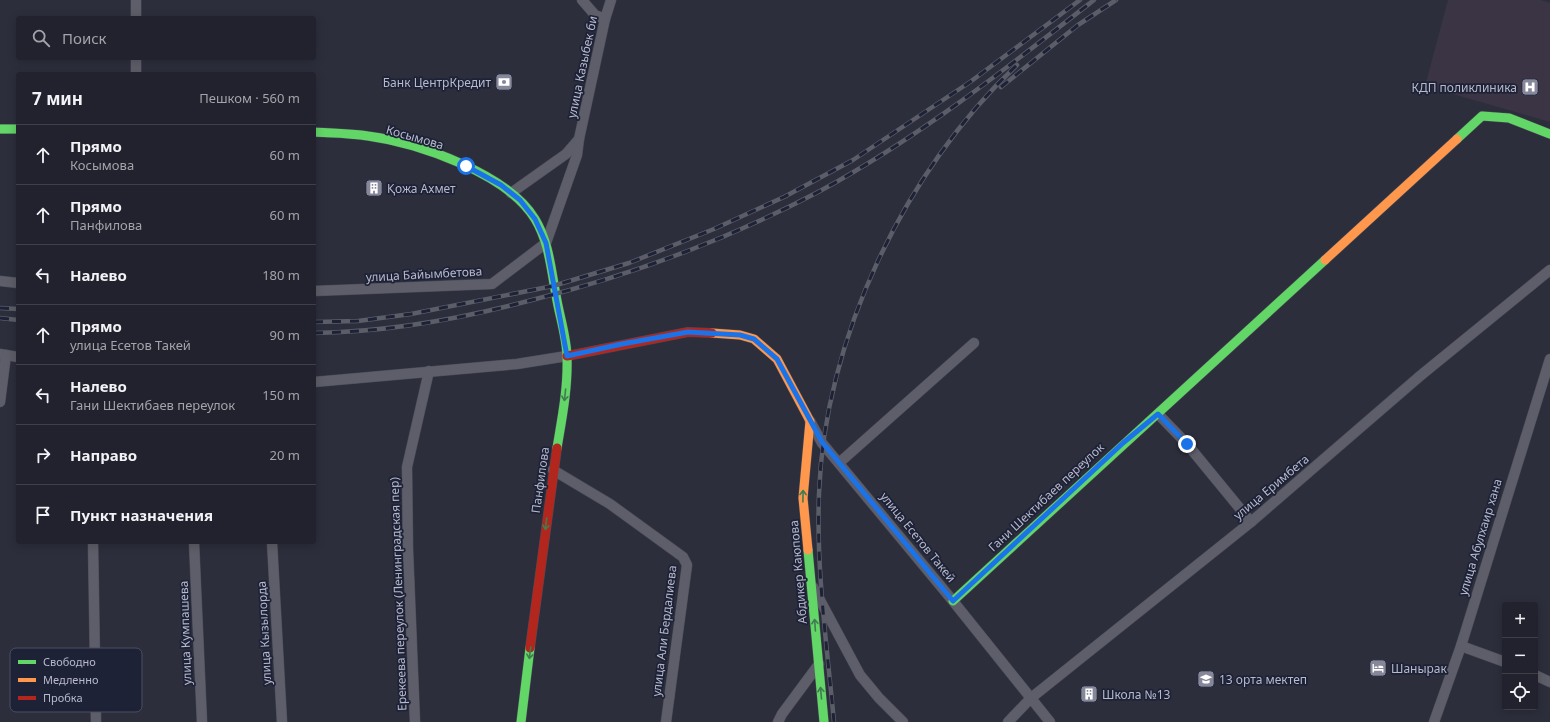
<!DOCTYPE html>
<html lang="ru">
<meta charset="utf-8">
<style>
:root{--surface:#21222d;--page:#292a35;--text:#f1f3f6;--muted:#a2a4aa;--line:#3e3f49}
body{margin:0;font-family:"Noto Sans",sans-serif;background:var(--page);color:var(--text)}
.controls{position:absolute;right:12px;bottom:12px;display:grid;overflow:hidden;border-radius:4px;box-shadow:0 2px 10px #0003}
.controls button{width:36px;height:36px;display:grid;place-items:center;padding:0;border:0;border-bottom:1px solid var(--line);background:var(--surface);color:var(--text);font:20px sans-serif}
.stop{position:absolute;width:12px;height:12px;margin:-9px;border:3px solid #1a73e8;border-radius:50%;background:#fff}
.stop.end{background:#1a73e8;border-color:#fff;box-shadow:0 1px 4px #0008}
.list{margin:0;padding:0;list-style:none}
h2{display:flex;justify-content:space-between;align-items:center;height:52px;margin:0;padding:0 16px;font-size:17px}
h2 small{font-size:13px;font-weight:400;color:var(--muted)}
.list li{display:grid;grid-template-columns:26px 1fr auto;gap:12px;align-items:center;box-sizing:border-box;height:60px;padding:0 16px;border-top:1px solid var(--line)}
.list b{display:block;font-size:15px;white-space:nowrap}
.list p{margin:0;font-size:13px;white-space:nowrap;color:var(--muted)}
.list em{font-size:13px;font-style:normal;color:var(--muted)}
.icon{flex:none;width:22px;height:22px;fill:none;stroke:currentColor;stroke-width:2;stroke-linecap:round;stroke-linejoin:round}
.map{position:relative;flex:none;width:1550px;height:722px;overflow:hidden}
.search{position:absolute;background:var(--surface);box-shadow:0 2px 10px #0003;left:16px;top:16px;width:300px;height:44px;display:flex;align-items:center;gap:10px;box-sizing:border-box;padding:0 14px;border-radius:4px;color:var(--muted);font-size:15px}
.panel{position:absolute;background:var(--surface);box-shadow:0 2px 10px #0003;left:16px;top:72px;width:300px;height:472px;border-radius:4px}
.map>svg:first-child{display:block}
.medical{fill:#3a3445}
.lines{fill:none;stroke-linecap:round;stroke-linejoin:round}
.street-casing{stroke:#484a55;stroke-width:11}
.fast-casing{stroke:#484a55;stroke-width:10}
.slow-casing{stroke:#484a55;stroke-width:10}
.jam-casing{stroke:#484a55;stroke-width:10}
.street{stroke:#5d5e69;stroke-width:10}
.fast{stroke:#63d668;stroke-width:9}
.slow{stroke:#ff974d;stroke-width:9}
.jam{stroke:#b3261e;stroke-width:9}
.rail-casing{stroke:#5b5d68;stroke-width:4.5}
.rail{stroke:#1e2237;stroke-width:3;stroke-dasharray:9;stroke-linecap:butt}
.oneway{stroke:#407c50}
.route{stroke:#1a73e8;stroke-width:5}
.labels{text-anchor:middle;dominant-baseline:central;stroke-width:3.5;stroke-linejoin:round;paint-order:stroke}
.street-label{font-size:12px;fill:#b7b9cc;stroke:#1e2237}
.poi-label{font-size:12px;fill:#b7b9cc;stroke:#1e2237;text-anchor:start}
.key{fill:#1e2237;stroke:#4c4f64;stroke-width:1}
.key-label{font-size:11px;fill:#b7b9cc}
</style>
<div class="map">
<svg width="1550" height="722" viewBox="0 0 1550 722">
<rect width="100%" height="100%" fill="#2c2e3c"/>
<polygon class="medical" points="1448,0 1541,0 1550,3 1550,122 1425,86"/>
<g class="lines">
<defs>
<g id="street">
<polyline points="582,0 595,15 605,19"/>
<polyline points="136,18 136,0"/>
<polyline points="136,74 136,58"/>
<polyline points="511,193 566,154 579,139 605,19 611,0"/>
<polyline points="0,281 18,283"/>
<polyline points="314,291 492,284 546,243 577,155 579,139"/>
<polyline points="0,354 18,357"/>
<polyline points="314,382 517,364 567,356"/>
<polyline points="0,402 6,355"/>
<polyline points="1158,414 1187,444 1251,522"/>
<polyline points="810,421 822,443 953,601 1050,722"/>
<polyline points="839,463 974,343"/>
<polyline points="553,470 610,504 683,557 687,565 666,722"/>
<polyline points="93,542 96,722"/>
<polyline points="194,542 202,722"/>
<polyline points="272,542 282,722"/>
<polyline points="813,587 860,675 879,698 903,722"/>
<polyline points="1461,646 1505,662"/>
<polyline points="1535,675 1550,682"/>
<polyline points="415,722 408,549 407,467 429,371"/>
<polyline points="778,722 782,714 819,664"/>
<polyline points="1008,722 1031,698 1251,522 1420,376 1550,270"/>
<polyline points="1434,722 1461,646 1550,359"/>
</g>
<g id="fast">
<polyline points="0,129 18,129"/>
<path d="M 314,132 C 332,133 351,133 368,136 C 419,143 508,174 535,219 C 549,242 551,269 556,295 C 559,315 567,337 567,358 C 568,388 562,418 557,448"/>
<polyline points="1457,139 1482,116 1509,118 1550,134"/>
<polyline points="808,550 824,722"/>
<path d="M 953,601 C 1076,487 1201,374 1325,260"/>
<polyline points="521,722 530,648"/>
</g>
<g id="slow">
<polyline points="1325,260 1457,139"/>
<polyline points="712,333 740,335 754,339 777,359 810,421 803,498 808,550"/>
</g>
<g id="jam">
<polyline points="567,356 688,332 712,333"/>
<polyline points="530,648 557,448"/>
</g>
</defs>
<use href="#street" class="street-casing"/>
<use href="#fast" class="fast-casing"/>
<use href="#slow" class="slow-casing"/>
<use href="#jam" class="jam-casing"/>
<use href="#street" class="street"/>
<use href="#fast" class="fast"/>
<use href="#slow" class="slow"/>
<use href="#jam" class="jam"/>
<defs>
<g id="rail">
<polyline points="1001,87 1078,25 1116,0"/>
<polyline points="0,308 18,309"/>
<polyline points="0,318 18,320"/>
<polyline points="314,322 358,321 411,314 553,286 629,263 714,229 784,197 853,160 970,82 1080,0"/>
<path d="M 314,333 C 388,332 461,319 532,300 C 632,275 729,239 820,191 C 918,138 1007,68 1094,0"/>
<path d="M 834,722 C 827,646 816,569 819,494 C 824,340 905,170 1017,65"/>
</g>
</defs>
<use href="#rail" class="rail-casing"/>
<use href="#rail" class="rail"/>
</g>
<defs><path id="oneway-shaft" d="M-6 0H5M1.5-3L5.5 0L1.5 3" fill="none" stroke-width="1.6" stroke-linecap="round" stroke-linejoin="round"/></defs>
<g class="oneway">
<use href="#oneway-shaft" transform="translate(565 395) rotate(96)"/>
<use href="#oneway-shaft" transform="translate(803 496) rotate(-89)"/>
<use href="#oneway-shaft" transform="translate(546 524) rotate(97)"/>
<use href="#oneway-shaft" transform="translate(815 625) rotate(-94)"/>
<use href="#oneway-shaft" transform="translate(530 653) rotate(97)"/>
<use href="#oneway-shaft" transform="translate(821 693) rotate(-95)"/>
</g>
<g class="lines">
<polyline class="route" points="466,166 501,185 520,200 535,219 546,243 567,356 622,344 688,332 740,335 754,339 777,359 822,442 953,601 1123,443 1158,414 1187,444"/>
</g>
<defs>
<symbol id="bank-square" viewBox="-11 -11 22 22"><rect x="-9" y="-9" width="18" height="18" rx="4" fill="#86889a" stroke="#1e2237"/><path d="M-6-4H6V4H-6ZM0-2.3a2.3 2.3 0 1 0 0 4.6a2.3 2.3 0 1 0 0-4.6Z" fill="#fff"/></symbol>
<symbol id="hospital-square" viewBox="-11 -11 22 22"><rect x="-9" y="-9" width="18" height="18" rx="4" fill="#86889a" stroke="#1e2237"/><path d="M-5-5h3v3.5h4V-5h3V5h-3V1.5h-4V5h-3Z" fill="#fff"/></symbol>
<symbol id="building-square" viewBox="-11 -11 22 22"><rect x="-9" y="-9" width="18" height="18" rx="4" fill="#86889a" stroke="#1e2237"/><path d="M-4-6H4V6H1V3H-1V6H-4ZM-2.5-4.3h1.7v1.8h-1.7ZM.8-4.3h1.7v1.8H.8ZM-2.5-1h1.7V.8h-1.7ZM.8-1h1.7V.8H.8Z" fill="#fff"/></symbol>
<symbol id="hotel-square" viewBox="-11 -11 22 22"><rect x="-9" y="-9" width="18" height="18" rx="4" fill="#86889a" stroke="#1e2237"/><path d="M-6-4.5h1.5V1H6V5H4.5V3h-9V5H-6ZM-4 0a1.8 1.8 0 1 1 3.6 0ZM.5 0V-2.5h3Q6-2.5 6 0Z" fill="#fff"/></symbol>
<symbol id="school-square" viewBox="-11 -11 22 22"><rect x="-9" y="-9" width="18" height="18" rx="4" fill="#86889a" stroke="#1e2237"/><path d="M0-5L7-2L0 1L-7-2ZM-4 1L0 2.5L4 1V4Q0 6-4 4Z" fill="#fff"/></symbol>
</defs>
<g fill-rule="evenodd">
<use href="#bank-square" x="494" y="72" width="20" height="20"/>
<use href="#hospital-square" x="1520" y="77" width="20" height="20"/>
<use href="#building-square" x="364" y="178" width="20" height="20"/>
<use href="#hotel-square" x="1368" y="658" width="20" height="20"/>
<use href="#school-square" x="1196" y="669" width="20" height="20"/>
<use href="#building-square" x="1079" y="684" width="20" height="20"/>
</g>
<g class="labels">
<g class="street-label">
<text transform="translate(582 67) rotate(-78)">улица Казыбек би</text>
<text transform="translate(415 137) rotate(16)">Косымова</text>
<text transform="translate(424 274) rotate(-3)">улица Байымбетова</text>
<text transform="translate(540 480) rotate(-82)">Панфилова</text>
<text transform="translate(1271 487) rotate(-40)">улица Еримбета</text>
<text transform="translate(1046 497) rotate(-43)">Гани Шектибаев переулок</text>
<text transform="translate(918 537) rotate(51)">улица Есетов Такей</text>
<text transform="translate(1480 537) rotate(-73)">улица Абулхаир хана</text>
<text transform="translate(798 572) rotate(-95)">Абдикер Каюпова</text>
<text transform="translate(398 594) rotate(-92)">Ерекеева переулок (Ленинградская пер)</text>
<text transform="translate(664 631) rotate(-83)">улица Али Бердалиева</text>
<text transform="translate(185 633) rotate(-92)">улица Кумпашева</text>
<text transform="translate(264 633) rotate(-93)">улица Кызылорда</text>
</g>
<g class="poi-label">
<text x="491" y="82" text-anchor="end">Банк ЦентрКредит</text>
<text x="1517" y="87" text-anchor="end">КДП поликлиника</text>
<text x="387" y="188">Қожа Ахмет</text>
<text x="1391" y="668">Шанырак</text>
<text x="1219" y="679">13 орта мектеп</text>
<text x="1102" y="694">Школа №13</text>
</g>
</g>
<rect x="10" y="648" width="132" height="64" rx="6" class="key"/>
<rect x="18" y="660" width="18" height="4" fill="#63d668"/>
<rect x="18" y="678" width="18" height="4" fill="#ff974d"/>
<rect x="18" y="696" width="18" height="4" fill="#b3261e"/>
<g class="key-label">
<text x="43" y="666">Свободно</text>
<text x="43" y="684">Медленно</text>
<text x="43" y="702">Пробка</text>
</g>
</svg>
<div class="controls">
<button>+</button>
<button>−</button>
<button><svg class="icon" aria-label="locate" viewBox="0 0 24 24"><circle cx="12" cy="12" r="6"/><path d="M12 2v4M12 18v4M2 12h4M18 12h4"/></svg></button>
</div>
<div class="stop" style="left:466px;top:166px"></div>
<div class="stop end" style="left:1187px;top:444px"></div>
<div class="search"><svg class="icon" aria-label="search" viewBox="0 0 24 24"><circle cx="10" cy="10" r="6"/><path d="M15 15l6 6"/></svg>Поиск</div>
<section class="panel">
<h2>7 мин<small>Пешком · 560 m</small></h2>
<ul class="list">
<li><svg class="icon" aria-label="ahead" viewBox="0 0 24 24"><path d="M12 20V5M6 11l6-6 6 6"/></svg><div><b>Прямо</b><p>Косымова</p></div><em>60 m</em></li>
<li><svg class="icon" aria-label="ahead" viewBox="0 0 24 24"><path d="M12 20V5M6 11l6-6 6 6"/></svg><div><b>Прямо</b><p>Панфилова</p></div><em>60 m</em></li>
<li><svg class="icon" aria-label="left" viewBox="0 0 24 24"><path d="M17 20v-9H6M10 6l-5 5 5 5"/></svg><div><b>Налево</b></div><em>180 m</em></li>
<li><svg class="icon" aria-label="ahead" viewBox="0 0 24 24"><path d="M12 20V5M6 11l6-6 6 6"/></svg><div><b>Прямо</b><p>улица Есетов Такей</p></div><em>90 m</em></li>
<li><svg class="icon" aria-label="left" viewBox="0 0 24 24"><path d="M17 20v-9H6M10 6l-5 5 5 5"/></svg><div><b>Налево</b><p>Гани Шектибаев переулок</p></div><em>150 m</em></li>
<li><svg class="icon" aria-label="right" viewBox="0 0 24 24"><path d="M7 20v-9h11M14 6l5 5-5 5"/></svg><div><b>Направо</b></div><em>20 m</em></li>
<li><svg class="icon" aria-label="arrive" viewBox="0 0 24 24"><path d="M6 21V4h12l-3 4 3 4H6"/></svg><div><b>Пункт назначения</b></div></li>
</ul>
</section>
</div>
